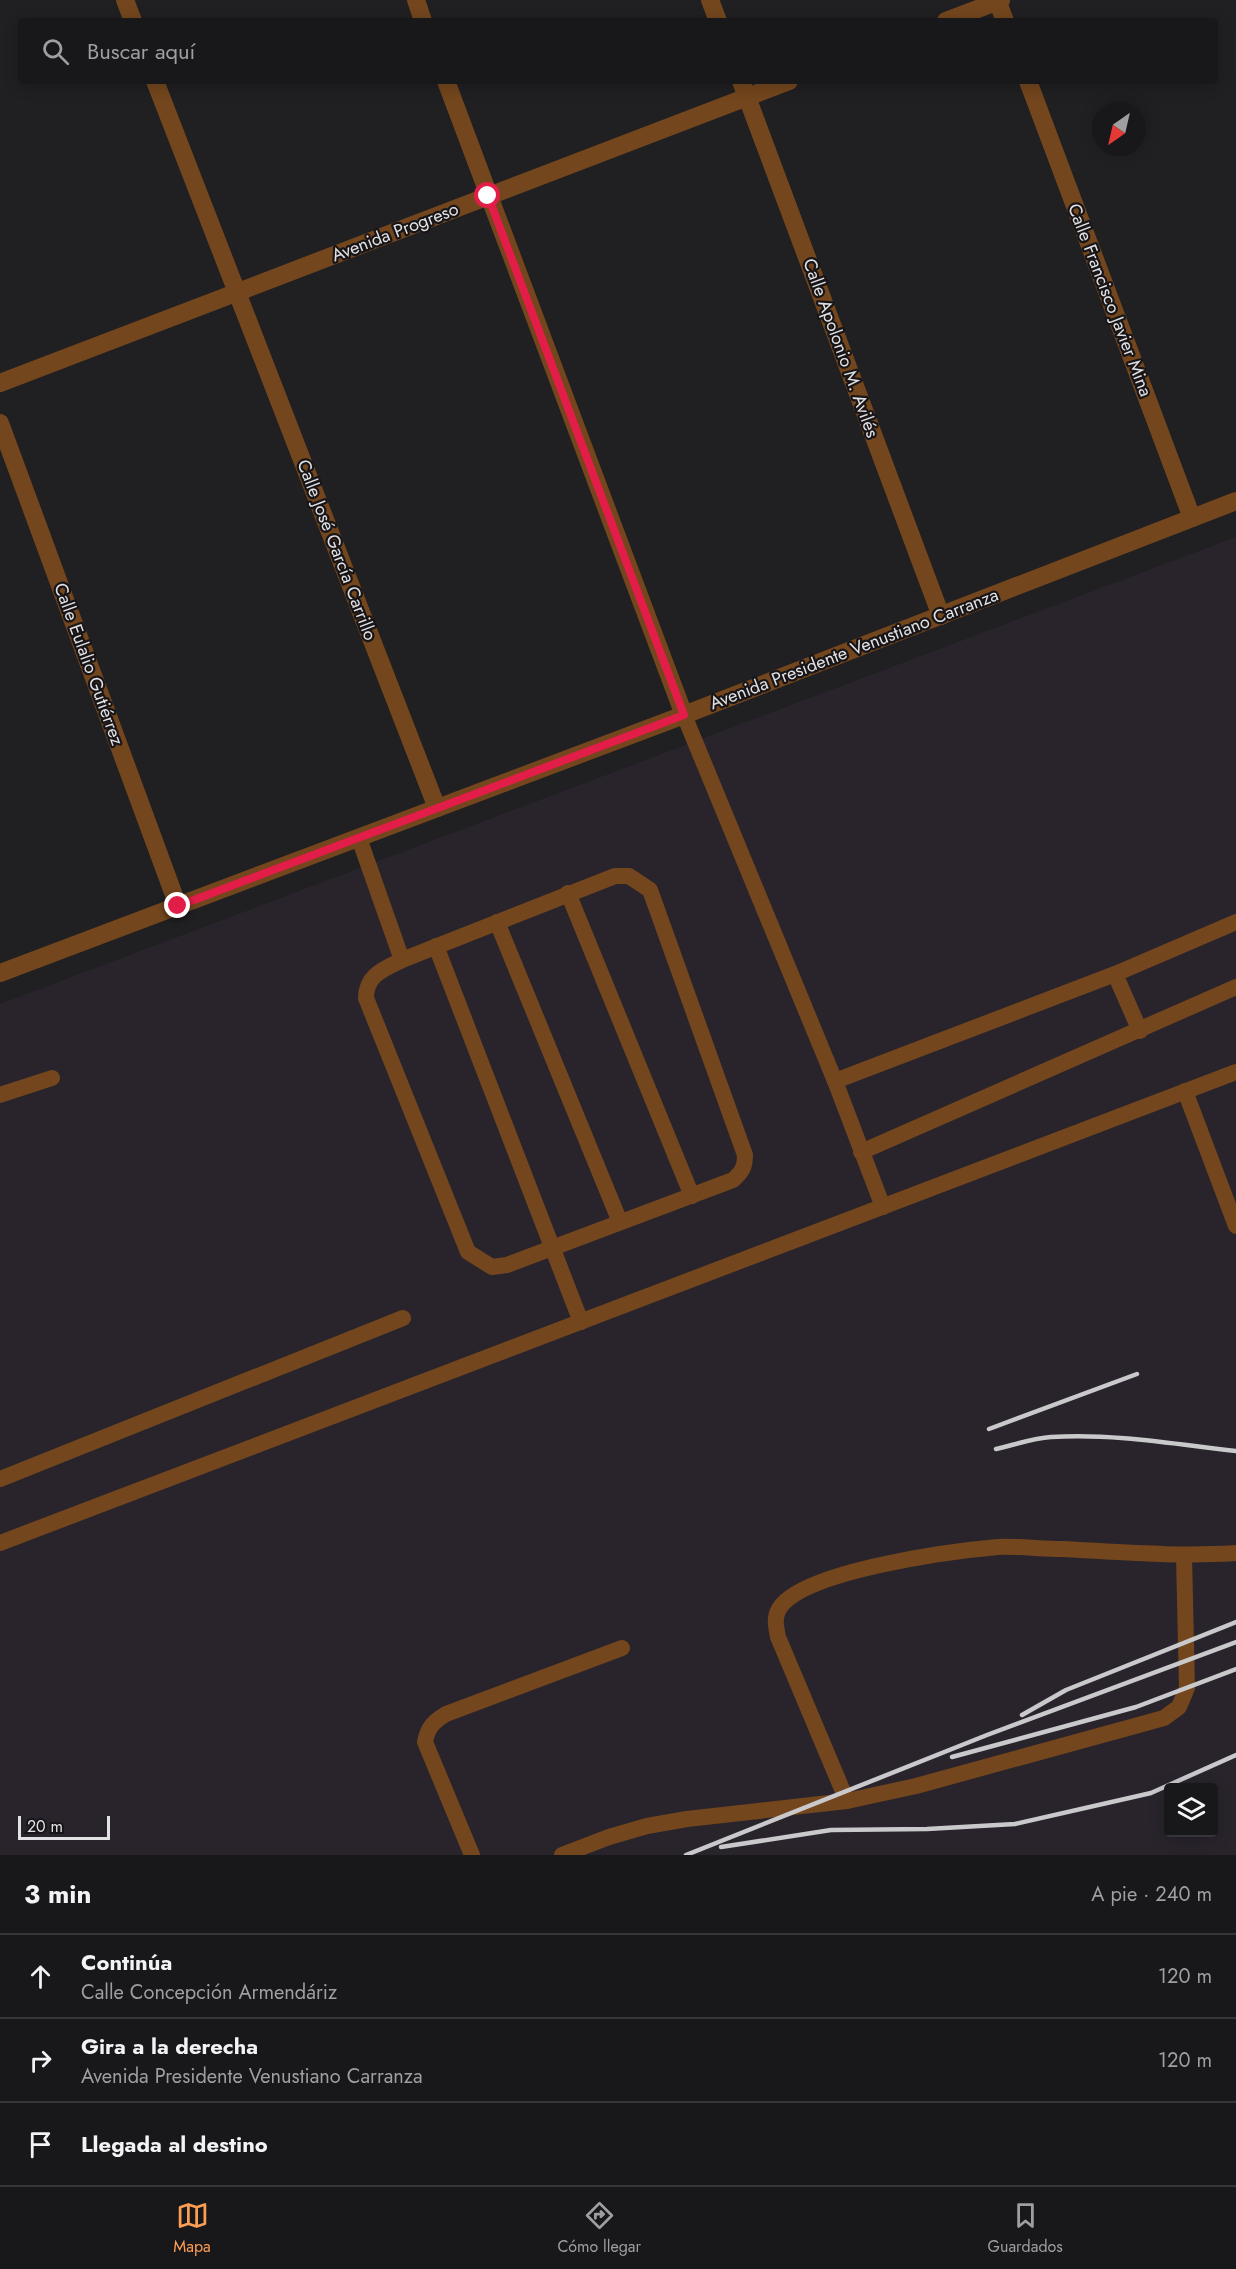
<!DOCTYPE html>
<html lang="es">
<meta charset="utf-8">
<style>
:root{--surface:#181719;--page:#212022;--text:#f1f3f6;--muted:#9f9fa2;--line:#363638;--accent:#fc9d53}
body{margin:0;font-family:Jost,sans-serif;background:var(--page);color:var(--text)}
.controls{position:absolute;right:18px;bottom:18px;display:grid;overflow:hidden;border-radius:6px;box-shadow:0 3px 15px #0003}
.controls button{width:54px;height:54px;display:grid;place-items:center;padding:0;border:0;border-bottom:2px solid var(--line);background:var(--surface);color:var(--text);font:30px sans-serif}
.compass{position:absolute;left:1092px;top:102px;width:54px;height:54px;border-radius:50%;background:var(--surface);box-shadow:0 3px 15px #0003;rotate:214deg}
.scale{position:absolute;left:18px;bottom:15px;width:92px;box-sizing:border-box;padding-left:6px;border:3px solid #e2e1e3;border-top:0;font-size:16px;line-height:21px;white-space:nowrap;color:#e2e1e3;-webkit-text-stroke:4px #171518;paint-order:stroke}
.stop{position:absolute;width:18px;height:18px;margin:-14px;border:4px solid #e11d48;border-radius:50%;background:#fff}
.stop.end{background:#e11d48;border-color:#fff;box-shadow:0 2px 6px #0008}
.list{margin:0;padding:0;list-style:none}
h2{display:flex;justify-content:space-between;align-items:center;height:78px;margin:0;padding:0 24px;font-size:26px}
h2 small{font-size:20px;font-weight:400;color:var(--muted)}
.list li{display:grid;grid-template-columns:39px 1fr auto;gap:18px;align-items:center;box-sizing:border-box;height:84px;padding:0 24px;border-top:2px solid var(--line)}
.list b{display:block;font-size:22px;white-space:nowrap}
.list p{margin:0;font-size:20px;white-space:nowrap;color:var(--muted)}
.list em{font-size:20px;font-style:normal;color:var(--muted)}
.icon{flex:none;width:33px;height:33px;fill:none;stroke:currentColor;stroke-width:2;stroke-linecap:round;stroke-linejoin:round}
.map{position:relative;flex:none;width:1236px;height:1855px;overflow:hidden}
.search{position:absolute;background:var(--surface);box-shadow:0 3px 15px #0003;left:18px;right:18px;top:18px;height:66px;display:flex;align-items:center;gap:15px;box-sizing:border-box;padding:0 21px;border-radius:6px;color:var(--muted);font-size:22px}
.sheet{height:330px;background:var(--surface)}
nav{display:flex;justify-content:space-around;align-items:center;box-sizing:border-box;height:84px;border-top:2px solid var(--line);background:var(--surface);font-size:16px;color:var(--muted)}
nav a{display:grid;justify-items:center;gap:3px}
nav .on{color:var(--accent)}
.map>svg:first-child{display:block}
.built{fill:#29242c;fill-rule:evenodd}
.lines{fill:none;stroke-linecap:round;stroke-linejoin:round}
.service{stroke:#73461d;stroke-width:16}
.minor{stroke:#73461d;stroke-width:18}
.rail{stroke:#c9c8ca;stroke-width:4.5}
.route{stroke:#e11d48;stroke-width:8}
.labels{text-anchor:middle;dominant-baseline:central;stroke-width:4.5;stroke-linejoin:round;paint-order:stroke}
.street-label{font-size:18px;fill:#e2e1e3;stroke:#171518}
</style>
<div class="map">
<svg width="1236" height="1855" viewBox="0 0 1236 1855">
<rect width="100%" height="100%" fill="#201f21"/>
<path class="built" d="M 1236,537 L 1236,1855 L 0,1855 L 0,1004 ZM 1168,1788 L 1214,1788 L 1214,1832 L 1168,1832 Z"/>
<g class="lines">
<g class="service">
<polyline points="684,715 835,1081 883,1207"/>
<polyline points="359,838 402,960"/>
<path d="M 615,876 L 629,876 L 650,890 L 745,1155 C 745,1167 742,1172 733,1180 L 507,1265 L 492,1267 L 468,1252 L 366,998 C 366,975 384,969 402,960 Z"/>
<polyline points="568,893 692,1196"/>
<polyline points="497,922 620,1222"/>
<polyline points="436,946 581,1322"/>
<polyline points="1115,974 1140,1031"/>
<polyline points="835,1081 1115,974 1236,922"/>
<polyline points="1185,1091 1236,1226"/>
<polyline points="0,1095 52,1078"/>
<polyline points="861,1152 1236,987"/>
<polyline points="0,1479 403,1318"/>
<polyline points="0,1543 1236,1072"/>
<path d="M 847,1801 L 778,1637 C 776,1626 773,1616 781,1606 C 809,1570 952,1551 998,1547 C 1019,1546 1041,1549 1062,1549 C 1121,1552 1178,1557 1236,1553"/>
<path d="M 472,1855 L 425,1742 C 428,1727 433,1722 446,1714 L 622,1648"/>
<polyline points="562,1855 609,1837 647,1826 687,1819 847,1801 916,1786 1164,1718 1179,1707 1187,1688 1184,1556"/>
</g>
<g class="minor">
<polyline points="125,0 133,21"/>
<polyline points="416,0 423,21"/>
<polyline points="710,0 718,21"/>
<polyline points="997,0 1005,21"/>
<polyline points="946,21 1001,0"/>
<polyline points="155,81 437,808"/>
<polyline points="446,81 684,715"/>
<polyline points="741,81 941,616"/>
<polyline points="1028,81 1192,518"/>
<polyline points="0,383 789,81"/>
<polyline points="0,423 178,906"/>
<polyline points="0,973 684,715 1236,501"/>
</g>
<g class="rail">
<polyline points="989,1429 1137,1374"/>
<path d="M 996,1449 C 1014,1445 1033,1438 1051,1437 C 1112,1433 1175,1444 1236,1451"/>
<polyline points="1022,1715 1066,1690 1236,1622"/>
<polyline points="952,1757 1136,1707 1236,1669"/>
<polyline points="721,1847 831,1830 927,1829 1015,1824 1151,1793 1236,1755"/>
<polyline points="686,1855 987,1735 1236,1642"/>
</g>
</g>
<g class="lines">
<polyline class="route" points="178,906 684,715 488,196"/>
</g>
<g class="labels">
<g class="street-label">
<text transform="translate(395 232) rotate(-21)">Avenida Progreso</text>
<text transform="translate(1110 300) rotate(69)">Calle Francisco Javier Mina</text>
<text transform="translate(841 348) rotate(70)">Calle Apolonio M. Avilés</text>
<text transform="translate(337 550) rotate(69)">Calle José García Carrillo</text>
<text transform="translate(854 649) rotate(-21)">Avenida Presidente Venustiano Carranza</text>
<text transform="translate(89 664) rotate(70)">Calle Eulalio Gutiérrez</text>
</g>
</g>
</svg>
<div class="controls">
<button><svg class="icon" aria-label="layers" viewBox="0 0 24 24"><path d="M12 4l9 5-9 5-9-5zM3 14l9 5 9-5"/></svg></button>
</div>
<svg class="compass" viewBox="-18 -18 36 36"><path d="M0-13l5 13h-10z" fill="#e53935"/><path d="M0 13l5-13h-10z" fill="#9f9fa2"/></svg>
<div class="scale">20 m</div>
<div class="stop" style="left:488px;top:196px"></div>
<div class="stop end" style="left:178px;top:906px"></div>
<div class="search"><svg class="icon" aria-label="search" viewBox="0 0 24 24"><circle cx="10" cy="10" r="6"/><path d="M15 15l6 6"/></svg>Buscar aquí</div>
</div>
<section class="sheet">
<h2>3 min<small>A pie · 240 m</small></h2>
<ul class="list">
<li><svg class="icon" aria-label="ahead" viewBox="0 0 24 24"><path d="M12 20V5M6 11l6-6 6 6"/></svg><div><b>Continúa</b><p>Calle Concepción Armendáriz</p></div><em>120 m</em></li>
<li><svg class="icon" aria-label="right" viewBox="0 0 24 24"><path d="M7 20v-9h11M14 6l5 5-5 5"/></svg><div><b>Gira a la derecha</b><p>Avenida Presidente Venustiano Carranza</p></div><em>120 m</em></li>
<li><svg class="icon" aria-label="arrive" viewBox="0 0 24 24"><path d="M6 21V4h12l-3 4 3 4H6"/></svg><div><b>Llegada al destino</b></div></li>
</ul>
</section>
<nav>
<a class="on"><svg class="icon" aria-label="map" viewBox="0 0 24 24"><path d="M3 6l6-2 6 2 6-2v14l-6 2-6-2-6 2zM9 4v14M15 6v14"/></svg>Mapa</a>
<a><svg class="icon" aria-label="directions" viewBox="0 0 24 24"><path d="M12 3l9 9-9 9-9-9zM9 14v-3h6M13 9l2 2-2 2"/></svg>Cómo llegar</a>
<a><svg class="icon" aria-label="saved" viewBox="0 0 24 24"><path d="M7 4h10v16l-5-4-5 4z"/></svg>Guardados</a>
</nav>
